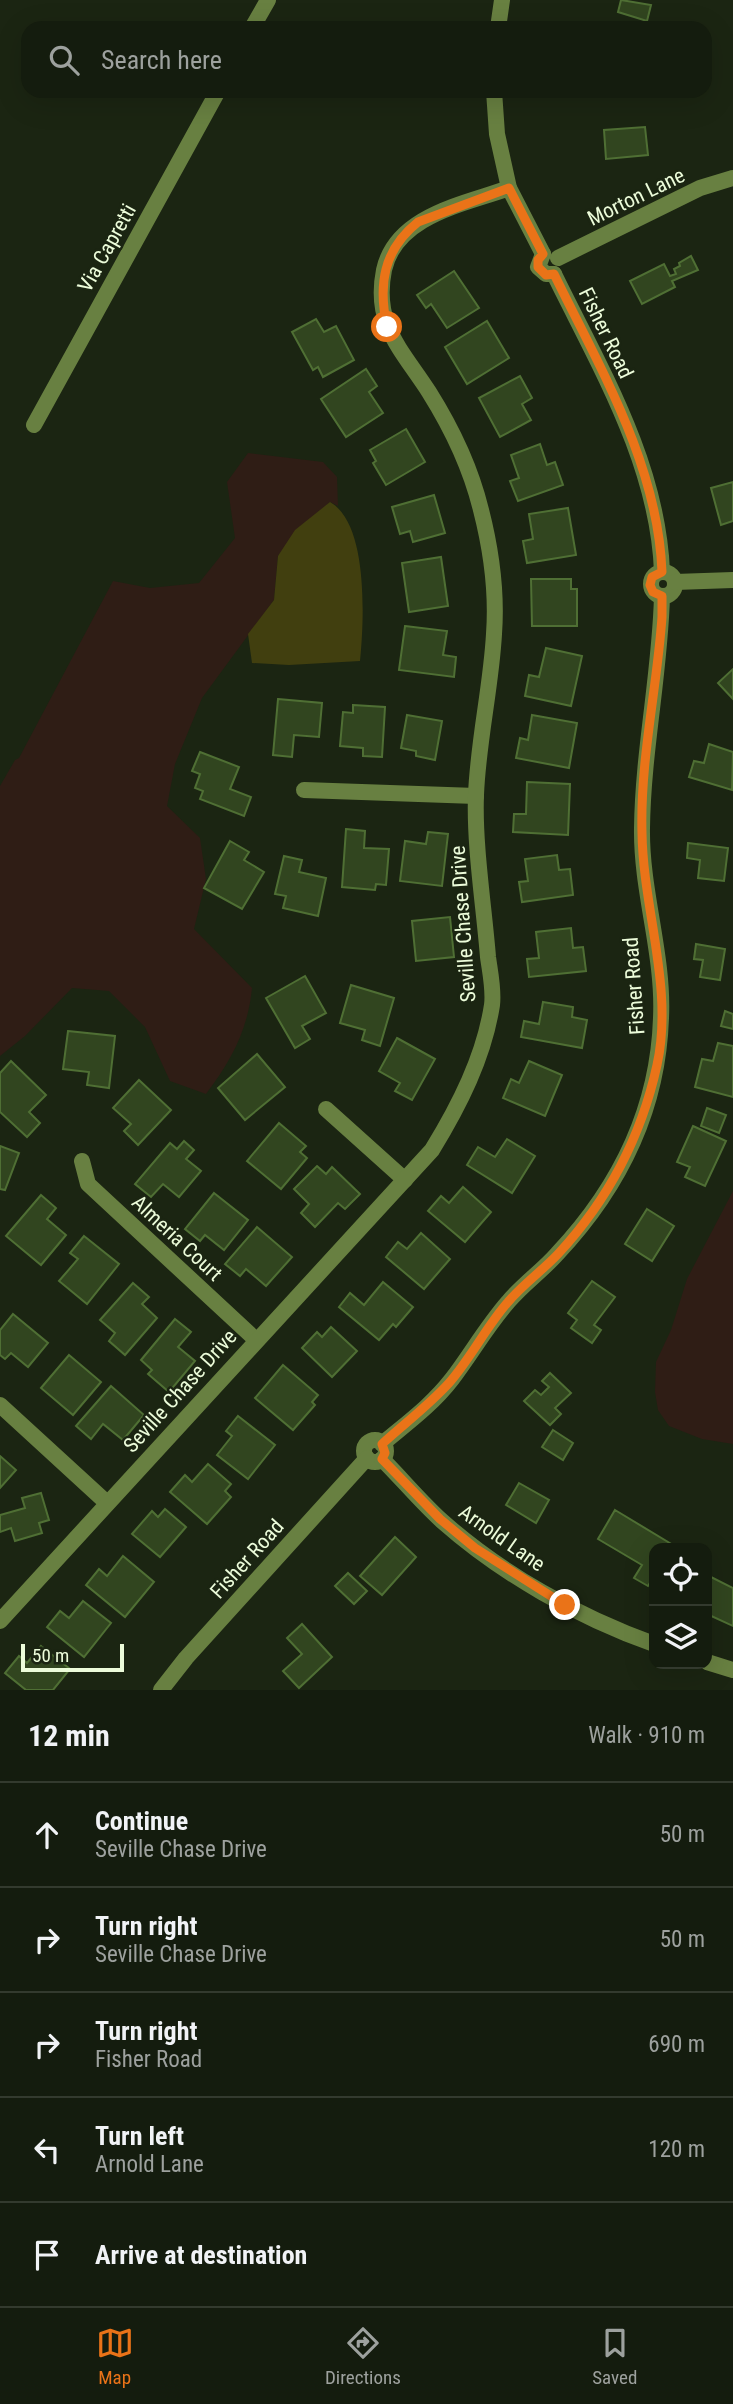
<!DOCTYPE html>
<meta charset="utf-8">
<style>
:root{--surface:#141c0e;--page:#21291c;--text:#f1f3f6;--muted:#9da19e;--line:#333a2e;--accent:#ea7318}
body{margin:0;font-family:"Roboto Condensed",sans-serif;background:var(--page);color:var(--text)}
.controls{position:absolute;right:21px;bottom:21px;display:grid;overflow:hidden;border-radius:14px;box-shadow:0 7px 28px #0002}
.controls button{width:63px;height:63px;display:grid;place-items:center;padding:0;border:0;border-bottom:2px solid var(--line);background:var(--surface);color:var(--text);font:35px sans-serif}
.scale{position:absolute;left:21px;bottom:18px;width:103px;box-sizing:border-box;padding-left:7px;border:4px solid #ecfcda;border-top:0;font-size:19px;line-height:24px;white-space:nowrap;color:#ecfcda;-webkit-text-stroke:5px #1b2512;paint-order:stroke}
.stop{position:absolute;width:21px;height:21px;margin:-16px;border:5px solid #ea7318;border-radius:50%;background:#fff}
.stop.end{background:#ea7318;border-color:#fff;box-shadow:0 2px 7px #0008}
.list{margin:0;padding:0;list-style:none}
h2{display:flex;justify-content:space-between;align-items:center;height:91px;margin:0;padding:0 28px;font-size:30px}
h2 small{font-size:23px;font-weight:400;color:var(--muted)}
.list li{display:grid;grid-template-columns:46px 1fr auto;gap:21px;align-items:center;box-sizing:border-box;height:105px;padding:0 28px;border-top:2px solid var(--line)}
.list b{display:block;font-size:26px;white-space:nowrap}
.list p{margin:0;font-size:23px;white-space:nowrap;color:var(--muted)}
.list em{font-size:23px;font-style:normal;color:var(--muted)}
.icon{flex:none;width:38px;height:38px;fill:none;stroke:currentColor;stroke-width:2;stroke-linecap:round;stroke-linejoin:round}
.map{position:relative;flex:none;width:733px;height:1690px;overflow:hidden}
.search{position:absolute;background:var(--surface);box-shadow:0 7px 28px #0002;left:21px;right:21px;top:21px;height:77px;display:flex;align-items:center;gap:18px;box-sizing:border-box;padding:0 24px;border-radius:21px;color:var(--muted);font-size:26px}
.sheet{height:616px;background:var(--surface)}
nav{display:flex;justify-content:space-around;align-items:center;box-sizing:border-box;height:98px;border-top:2px solid var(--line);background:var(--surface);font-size:19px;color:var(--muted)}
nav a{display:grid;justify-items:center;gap:4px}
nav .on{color:var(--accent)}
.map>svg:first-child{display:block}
.green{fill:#2f1d15}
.water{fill:#413f0f}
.building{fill:#31451f;stroke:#4f6f34;stroke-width:2}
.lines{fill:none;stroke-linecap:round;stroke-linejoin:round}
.minor{stroke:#688041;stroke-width:16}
.route{stroke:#ea7318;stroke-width:9}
.labels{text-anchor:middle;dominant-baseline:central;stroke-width:5;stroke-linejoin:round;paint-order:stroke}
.street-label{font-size:21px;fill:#ecfcda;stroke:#1b2512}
</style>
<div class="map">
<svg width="733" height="1690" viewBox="0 0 733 1690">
<rect width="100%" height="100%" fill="#1b2512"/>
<g class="green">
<path d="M 248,453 L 323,462 L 337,477 L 338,506 L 330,502 L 278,556 L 274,600 L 202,698 L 175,764 L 167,806 L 200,838 L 206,879 L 194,929 L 252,988 C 248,1030 231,1061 206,1094 L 170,1081 L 145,1027 L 109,991 L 72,988 L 25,1036 L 0,1056 L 0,786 L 15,760 L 19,758 L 113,581 L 150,588 L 199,583 L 235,538 L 227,482 Z"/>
<polygon points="733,1191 733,1444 702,1439 669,1426 658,1410 655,1392 656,1362 671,1330 687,1279"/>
</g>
<path class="water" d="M 330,502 C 369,524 364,622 360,661 L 289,665 L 252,663 L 248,634 L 274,600 L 278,556 L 295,530 Z"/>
<g class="building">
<polygon points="621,0 651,5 647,21 618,12"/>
<polygon points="645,127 648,155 606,159 604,130"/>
<polygon points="691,256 698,270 672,281 675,287 642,304 630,281 664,264 670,276 676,274 674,269 680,266 679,263"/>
<polygon points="454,271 479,308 447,328 431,304 426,308 417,295"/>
<polygon points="316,319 324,332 336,326 354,360 323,377 318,367 313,370 292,332"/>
<polygon points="487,321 509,358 467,384 445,347"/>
<polygon points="366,369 377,386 369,392 383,413 346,437 321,399"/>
<polygon points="520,376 532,398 522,404 531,420 500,437 479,398"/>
<polygon points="406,429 425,462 386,485 373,463 376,461 370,450"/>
<polygon points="540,444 547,465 555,462 563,485 518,501 510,481 519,478 511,455"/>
<polygon points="733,482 733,521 721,525 711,488"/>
<polygon points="434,495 445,533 413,542 410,531 400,534 392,507"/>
<polygon points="568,508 576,555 527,563 523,541 533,539 529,514"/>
<polygon points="441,557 448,606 409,612 402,563"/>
<polygon points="531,579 571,579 571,589 577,589 577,626 532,626"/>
<polygon points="405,626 447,631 443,655 456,657 454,677 399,670"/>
<polygon points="546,648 582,656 571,706 525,696 529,675 539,677"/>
<polygon points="733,669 733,699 718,683"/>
<polygon points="278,699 322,703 319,737 294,735 292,757 273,755"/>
<polygon points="353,705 385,707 382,757 363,756 363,748 340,746 343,712 353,713"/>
<polygon points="407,715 442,721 435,760 416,756 416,751 401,748"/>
<polygon points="532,715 577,723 569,768 516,758 520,738 528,740"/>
<polygon points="709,744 733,752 732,790 689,777 694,761 704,763"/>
<polygon points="200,752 239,767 230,789 251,797 244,816 200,799 203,791 195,788 200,774 192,771"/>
<polygon points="527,782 570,784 568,835 513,832 514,814 526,814"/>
<polygon points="346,829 365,831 364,848 389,849 386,885 376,884 375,890 342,887"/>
<polygon points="428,832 448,834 442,886 400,881 405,841 426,844"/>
<polygon points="230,841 249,852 244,860 264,872 242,909 204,888"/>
<polygon points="688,843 728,848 724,881 698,878 700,860 687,858"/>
<polygon points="557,855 559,870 570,869 573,895 522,902 519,882 528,881 525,859"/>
<polygon points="284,856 302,860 299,872 326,878 318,916 283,908 286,896 275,894"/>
<polygon points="450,917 454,957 416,961 412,921"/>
<polygon points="571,928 573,948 583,947 586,971 529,977 527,959 539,958 536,932"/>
<polygon points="696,944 725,949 720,980 700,977 703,960 694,959"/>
<polygon points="305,976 326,1013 302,1026 310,1039 295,1048 266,998"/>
<polygon points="351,985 394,998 380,1046 362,1040 365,1030 340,1023"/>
<polygon points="543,1002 573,1007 572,1017 587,1020 582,1048 521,1037 524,1021 539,1024"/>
<polygon points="725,1011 733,1014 733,1029 721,1026"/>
<polygon points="68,1031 115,1036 109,1088 87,1085 89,1072 63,1069"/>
<polygon points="397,1038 435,1059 412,1100 395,1091 400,1083 379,1071"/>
<polygon points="718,1043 733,1046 733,1097 695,1087 702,1059 713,1061"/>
<polygon points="257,1054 285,1087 245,1120 218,1088"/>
<polygon points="11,1061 46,1095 29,1112 40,1123 27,1137 0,1112 0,1073"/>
<polygon points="529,1061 562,1075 545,1116 503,1098 511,1079 519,1083"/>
<polygon points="139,1080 171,1110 138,1145 124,1131 131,1124 113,1108"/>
<polygon points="707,1108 726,1115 719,1133 701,1126"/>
<polygon points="279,1123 306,1146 300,1152 307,1158 281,1189 247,1161"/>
<polygon points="693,1126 726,1141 705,1186 685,1177 690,1167 677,1162"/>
<polygon points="507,1139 535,1156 512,1193 467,1165 478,1147 495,1157"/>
<polygon points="184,1141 194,1150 186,1159 201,1171 179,1197 163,1184 151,1197 135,1184 170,1143 177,1149"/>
<polygon points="0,1146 19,1153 5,1190 0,1189"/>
<polygon points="317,1166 326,1174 332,1167 360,1194 345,1209 338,1203 315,1227 301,1213 309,1204 294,1189"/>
<polygon points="463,1187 491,1212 465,1242 428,1211 441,1196 449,1203"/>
<polygon points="214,1193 248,1220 224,1250 205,1235 200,1241 185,1229"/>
<polygon points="41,1195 56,1208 47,1219 66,1235 41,1265 6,1236"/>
<polygon points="647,1209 674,1226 652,1261 625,1244"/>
<polygon points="257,1227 292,1257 266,1286 246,1269 240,1276 225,1264"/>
<polygon points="421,1233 450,1259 424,1289 386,1257 398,1242 407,1249"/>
<polygon points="84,1236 119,1264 87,1304 59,1281 78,1259 70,1253"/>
<polygon points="592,1281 615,1297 594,1325 601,1330 592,1343 571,1328 577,1320 568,1313"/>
<polygon points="383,1282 413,1307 396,1327 393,1324 379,1340 339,1307 350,1293 364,1305"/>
<polygon points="133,1283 149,1297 142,1304 157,1318 125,1355 109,1341 115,1333 100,1320"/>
<polygon points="13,1314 48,1343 28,1367 11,1353 5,1359 0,1355 0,1330"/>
<polygon points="175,1319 191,1332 178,1347 195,1361 169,1392 148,1374 152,1370 141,1360"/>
<polygon points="331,1327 357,1351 332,1377 302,1348 317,1332 322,1337"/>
<polygon points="69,1355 101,1382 73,1415 41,1388"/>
<polygon points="283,1365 318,1395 312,1402 315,1405 293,1430 255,1398"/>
<polygon points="550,1373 571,1393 555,1408 561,1414 550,1425 524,1401 535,1390 541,1395 549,1387 542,1381"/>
<polygon points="111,1386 144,1415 123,1440 103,1424 91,1439 76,1426"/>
<polygon points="238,1416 275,1445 248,1479 217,1455 232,1436 226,1431"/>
<polygon points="553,1430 573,1443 563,1460 542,1447"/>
<polygon points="0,1456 16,1470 0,1488"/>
<polygon points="208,1464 231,1484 225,1491 231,1497 207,1524 170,1492 185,1475 192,1482"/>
<polygon points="519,1483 549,1500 536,1523 506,1505"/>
<polygon points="41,1493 49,1520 39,1523 42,1533 15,1541 11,1528 0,1532 0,1515 25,1508 22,1498"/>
<polygon points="165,1509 186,1527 160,1557 132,1534 152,1511 158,1517"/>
<polygon points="615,1510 673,1545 671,1548 654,1548 654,1576 648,1586 634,1578 642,1565 598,1539"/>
<polygon points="395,1537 416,1557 382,1595 360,1576"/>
<polygon points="123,1556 154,1582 125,1617 86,1585 99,1569 107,1576"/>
<polygon points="348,1573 367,1591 354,1604 335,1586"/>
<polygon points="707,1575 733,1588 733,1626 707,1614"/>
<polygon points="83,1601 111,1623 84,1657 47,1627 60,1611 69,1618"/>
<polygon points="302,1624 332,1657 299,1688 283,1671 302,1654 287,1638"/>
<polygon points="41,1646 70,1669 53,1690 26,1690 5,1673 19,1656 27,1663"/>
</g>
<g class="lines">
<g class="minor">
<polyline points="252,28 268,0"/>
<polyline points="498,28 502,0"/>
<polyline points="494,91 497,134 509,188 543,254"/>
<polyline points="543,254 538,267 546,274 554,274"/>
<polyline points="558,258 700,188 733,178"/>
<path d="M 554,274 C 600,368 658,464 662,572"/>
<polyline points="34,425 218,91"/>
<circle cx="663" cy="584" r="12"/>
<polyline points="675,582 733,580"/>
<polyline points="304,790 476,796"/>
<polyline points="326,1109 405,1180"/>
<polyline points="82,1161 88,1184 255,1339"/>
<polyline points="0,1405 107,1503"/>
<circle cx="375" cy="1451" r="11"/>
<path d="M 382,1444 C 407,1423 432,1405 452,1379 C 471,1354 487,1326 508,1302 C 523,1284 542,1271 557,1254 C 619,1188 658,1109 661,1018 C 664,954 641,892 642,828 C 643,750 660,674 662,596"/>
<path d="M 382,1459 C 402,1479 421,1502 442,1521 C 502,1574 578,1617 654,1644"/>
<path d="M 0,1621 L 432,1150 C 459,1106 484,1057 492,1005 C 494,990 490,972 488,957 C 484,907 474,844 476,795 C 478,741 491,688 494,634 C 497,593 491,549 481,510 C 471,469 451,427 429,392 C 402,350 373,325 384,270 C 396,215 465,204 509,188"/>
<polyline points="707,1662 733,1670"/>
<polyline points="161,1690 186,1658 367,1458"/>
</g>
</g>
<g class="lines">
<path class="route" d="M 387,327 C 378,285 383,250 418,222 L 509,188 L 543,254 L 538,260 L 538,267 L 546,275 L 554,274 C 600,368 658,465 662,572 L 652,577 L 650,585 L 653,592 L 662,596 L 662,617 C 657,689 640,760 642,833 C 643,909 674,989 657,1065 C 641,1138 609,1199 558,1254 C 542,1271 523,1284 508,1302 C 486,1327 471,1358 449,1383 C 428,1406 405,1423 382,1444 L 385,1453 L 382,1459 L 440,1519 L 475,1548 L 565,1605"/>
</g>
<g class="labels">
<g class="street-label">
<text transform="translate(636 197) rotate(-26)">Morton Lane</text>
<text transform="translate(107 248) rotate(-61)">Via Capretti</text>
<text transform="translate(606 333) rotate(64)">Fisher Road</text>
<text transform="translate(463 924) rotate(-94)">Seville Chase Drive</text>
<text transform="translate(634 986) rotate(-94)">Fisher Road</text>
<text transform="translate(177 1238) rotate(43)">Almeria Court</text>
<text transform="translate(180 1391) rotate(-48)">Seville Chase Drive</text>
<text transform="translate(502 1538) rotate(35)">Arnold Lane</text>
<text transform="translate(247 1559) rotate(-48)">Fisher Road</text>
</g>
</g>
</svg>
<div class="controls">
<button><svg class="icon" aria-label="locate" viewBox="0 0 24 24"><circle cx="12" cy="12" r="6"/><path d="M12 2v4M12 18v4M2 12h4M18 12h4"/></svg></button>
<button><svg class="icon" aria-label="layers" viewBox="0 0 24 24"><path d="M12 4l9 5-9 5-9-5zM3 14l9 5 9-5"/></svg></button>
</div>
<div class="scale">50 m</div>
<div class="stop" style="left:387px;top:327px"></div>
<div class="stop end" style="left:565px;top:1605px"></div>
<div class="search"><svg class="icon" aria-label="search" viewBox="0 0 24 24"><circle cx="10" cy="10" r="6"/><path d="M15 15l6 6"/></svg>Search here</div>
</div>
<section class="sheet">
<h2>12 min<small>Walk · 910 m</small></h2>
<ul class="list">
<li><svg class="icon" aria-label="ahead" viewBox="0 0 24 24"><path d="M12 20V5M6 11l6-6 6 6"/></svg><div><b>Continue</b><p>Seville Chase Drive</p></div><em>50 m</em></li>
<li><svg class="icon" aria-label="right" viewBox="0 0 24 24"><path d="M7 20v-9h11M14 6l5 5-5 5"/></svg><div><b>Turn right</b><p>Seville Chase Drive</p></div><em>50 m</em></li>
<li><svg class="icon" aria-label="right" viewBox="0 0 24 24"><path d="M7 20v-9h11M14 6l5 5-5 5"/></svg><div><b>Turn right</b><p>Fisher Road</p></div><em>690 m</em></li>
<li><svg class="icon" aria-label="left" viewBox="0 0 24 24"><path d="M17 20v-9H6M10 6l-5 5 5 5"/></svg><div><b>Turn left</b><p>Arnold Lane</p></div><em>120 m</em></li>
<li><svg class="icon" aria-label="arrive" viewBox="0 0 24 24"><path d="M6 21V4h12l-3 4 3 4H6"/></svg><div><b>Arrive at destination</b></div></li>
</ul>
</section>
<nav>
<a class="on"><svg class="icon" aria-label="map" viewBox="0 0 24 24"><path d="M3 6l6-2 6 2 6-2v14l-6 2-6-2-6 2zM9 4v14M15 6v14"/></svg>Map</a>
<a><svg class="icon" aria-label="directions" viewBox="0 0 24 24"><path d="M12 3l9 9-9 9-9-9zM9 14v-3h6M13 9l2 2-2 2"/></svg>Directions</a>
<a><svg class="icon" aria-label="saved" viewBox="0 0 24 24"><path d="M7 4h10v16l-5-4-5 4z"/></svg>Saved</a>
</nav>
